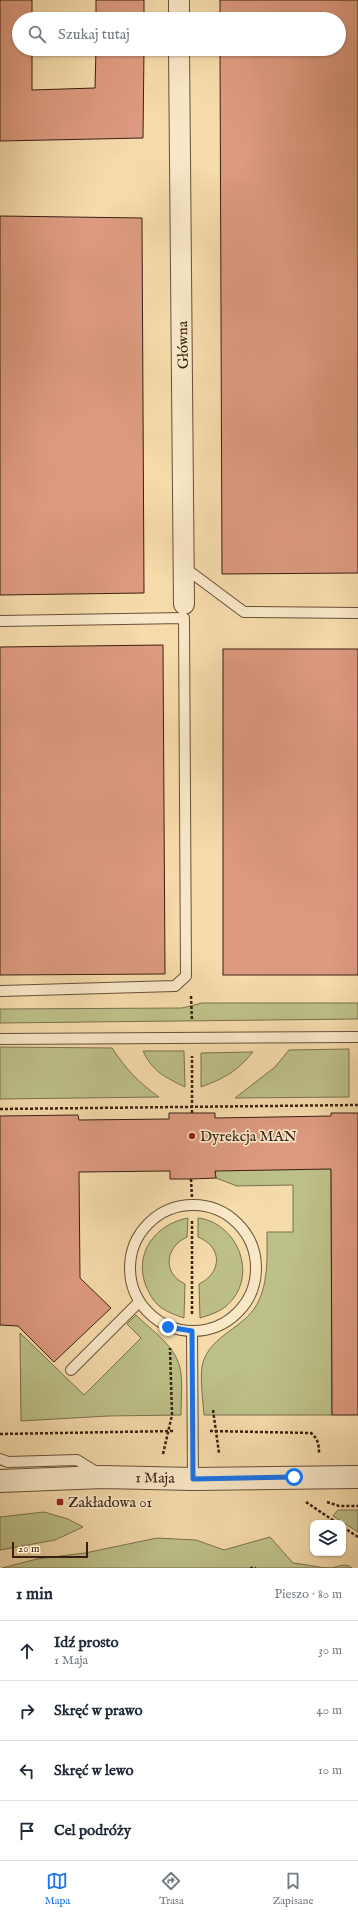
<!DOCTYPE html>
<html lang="pl">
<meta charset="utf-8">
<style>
:root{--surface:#fff;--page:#f6f6f7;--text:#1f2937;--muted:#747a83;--line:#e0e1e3;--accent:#1a73e8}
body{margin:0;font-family:"IM FELL English",serif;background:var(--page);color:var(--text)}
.controls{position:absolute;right:12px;bottom:12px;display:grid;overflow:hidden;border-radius:8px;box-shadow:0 1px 3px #0004}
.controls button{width:36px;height:36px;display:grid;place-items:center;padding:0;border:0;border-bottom:1px solid var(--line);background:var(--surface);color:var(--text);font:20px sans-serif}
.scale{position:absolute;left:12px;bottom:10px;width:76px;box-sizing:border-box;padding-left:4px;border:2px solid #392013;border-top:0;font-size:11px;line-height:14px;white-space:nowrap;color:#392013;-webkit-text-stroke:3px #f9e8c8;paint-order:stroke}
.stop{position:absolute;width:12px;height:12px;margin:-9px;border:3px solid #1a73e8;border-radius:50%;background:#fff}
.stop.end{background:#1a73e8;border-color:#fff;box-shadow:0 1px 4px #0008}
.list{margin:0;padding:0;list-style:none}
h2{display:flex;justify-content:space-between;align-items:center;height:52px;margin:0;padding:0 16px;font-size:17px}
h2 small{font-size:13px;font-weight:400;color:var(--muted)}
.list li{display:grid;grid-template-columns:26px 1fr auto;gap:12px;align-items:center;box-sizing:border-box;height:60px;padding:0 16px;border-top:1px solid var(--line)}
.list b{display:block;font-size:15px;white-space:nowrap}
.list p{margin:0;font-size:13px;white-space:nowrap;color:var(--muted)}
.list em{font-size:13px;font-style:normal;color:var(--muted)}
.icon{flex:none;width:22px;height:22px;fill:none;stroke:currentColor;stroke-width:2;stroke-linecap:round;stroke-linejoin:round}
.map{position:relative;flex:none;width:358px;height:1568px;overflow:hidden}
.search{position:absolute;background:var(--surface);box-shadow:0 1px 3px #0004;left:12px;right:12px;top:12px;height:44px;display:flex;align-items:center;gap:10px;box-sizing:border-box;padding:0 14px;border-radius:22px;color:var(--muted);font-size:15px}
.sheet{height:292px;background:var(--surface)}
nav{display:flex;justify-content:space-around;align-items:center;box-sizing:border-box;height:56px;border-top:1px solid var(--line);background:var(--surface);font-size:11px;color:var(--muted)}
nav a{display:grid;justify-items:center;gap:2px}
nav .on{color:var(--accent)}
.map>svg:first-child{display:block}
.green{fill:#bdc088;stroke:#7b704e}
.building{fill:#dd9a80;stroke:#392013}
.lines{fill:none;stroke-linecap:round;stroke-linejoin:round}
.service-casing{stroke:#684f39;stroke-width:12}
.minor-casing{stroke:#684f39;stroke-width:22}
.tertiary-casing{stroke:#684f39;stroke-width:24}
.path{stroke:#392013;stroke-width:2.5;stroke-dasharray:3 2;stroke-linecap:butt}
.service{stroke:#f9e8c8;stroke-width:10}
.minor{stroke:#f9e8c8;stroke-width:20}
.tertiary{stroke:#f9e8c8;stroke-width:22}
.route{stroke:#1a73e8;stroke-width:5}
.poi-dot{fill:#8f2418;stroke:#f9e8c8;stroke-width:1.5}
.labels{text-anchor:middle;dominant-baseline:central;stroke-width:3.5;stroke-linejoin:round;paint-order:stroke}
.street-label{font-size:15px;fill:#392013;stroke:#f9e8c8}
.poi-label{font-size:15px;fill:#392013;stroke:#f9e8c8;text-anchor:start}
</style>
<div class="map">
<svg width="358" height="1568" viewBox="0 0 358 1568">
<rect width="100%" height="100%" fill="#f6dbab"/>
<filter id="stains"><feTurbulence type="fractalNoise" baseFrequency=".005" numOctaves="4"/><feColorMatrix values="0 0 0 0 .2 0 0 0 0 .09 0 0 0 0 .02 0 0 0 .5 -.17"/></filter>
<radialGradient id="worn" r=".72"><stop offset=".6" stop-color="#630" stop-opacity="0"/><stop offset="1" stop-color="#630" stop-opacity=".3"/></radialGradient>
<g class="green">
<polygon points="202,1003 358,1003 358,1019 0,1023 0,1009 182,1008"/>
<path d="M 0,1047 L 112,1048 C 125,1068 139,1083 159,1097 L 0,1099 Z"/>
<polygon points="349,1049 349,1097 235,1098 275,1067 289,1050"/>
<path d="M 143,1051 L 184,1051 L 185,1087 C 165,1077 153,1072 143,1051 Z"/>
<path d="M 253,1052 C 236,1072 225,1078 201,1087 L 201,1053 Z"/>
<path d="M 331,1151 L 332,1415 L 204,1415 C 203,1401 200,1380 202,1367 C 207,1338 239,1330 254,1309 C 269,1287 267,1257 267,1232 L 293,1232 L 293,1185 L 237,1186 L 216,1178 L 215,1171 Z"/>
<path d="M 188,1218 L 187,1237 C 165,1247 162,1273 185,1284 L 184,1318 C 175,1315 167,1312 159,1306 C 153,1301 149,1293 146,1286 C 133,1253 156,1224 188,1218 Z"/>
<path d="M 198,1218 C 239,1223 260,1279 225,1307 C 217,1313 209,1315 200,1318 L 199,1284 C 222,1273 223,1247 198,1237 Z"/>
<path d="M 136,1315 C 152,1331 175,1345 180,1368 C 183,1382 181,1400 181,1415 L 108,1416 L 21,1421 L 20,1333 L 84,1395 L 141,1338 L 127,1324 Z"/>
<polygon points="338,1510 358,1510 358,1532 333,1516"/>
<polygon points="44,1512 68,1519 83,1527 55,1540 0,1550 0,1517"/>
<path d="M 270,1537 L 293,1563 C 305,1564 319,1568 331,1568 C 338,1567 345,1562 352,1568 L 2,1568 L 37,1559 L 85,1553 L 157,1538 L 196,1540 L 224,1550 Z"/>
</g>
<g class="building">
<polygon points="0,0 32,0 32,19 19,19 19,49 32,49 32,90 95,88 96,49 144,49 143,138 0,141"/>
<rect x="96" y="0" width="48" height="19"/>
<polygon points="220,0 358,0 358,573 222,574 220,49 339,49 339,19 220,19"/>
<polygon points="0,216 142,218 144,593 0,595"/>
<polygon points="163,645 165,974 0,975 0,647"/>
<rect x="223" y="649" width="135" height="326"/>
<polygon points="169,1113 215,1113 215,1118 331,1116 331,1113 358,1113 358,1415 332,1415 331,1169 215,1171 216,1178 191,1179 170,1179 170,1171 79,1172 80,1278 111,1308 54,1362 18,1326 0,1325 0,1116 78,1115 79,1120 169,1119"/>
</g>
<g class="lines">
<defs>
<g id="service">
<polyline points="185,568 244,612 358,613"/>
<polyline points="0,621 184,618 186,976 175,986 0,991"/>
<polyline points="0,1039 358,1037"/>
<circle cx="193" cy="1268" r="63"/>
<polyline points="192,1331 193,1479"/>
<polyline points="71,1370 139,1302"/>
<polyline points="0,1459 8,1462 77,1460 98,1473"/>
</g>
<g id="minor">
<polyline points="179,0 179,19"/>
<polyline points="179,49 184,604"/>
</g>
<polyline id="tertiary" points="0,1481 103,1477 193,1479 358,1477"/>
</defs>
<use href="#service" class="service-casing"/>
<use href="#minor" class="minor-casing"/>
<use href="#tertiary" class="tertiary-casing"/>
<g class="path">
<polyline points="191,996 192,1021"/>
<polyline points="0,1109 358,1105"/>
<polyline points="192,1113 192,1056"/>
<polyline points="191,1179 192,1198"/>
<polyline points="192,1314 192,1219"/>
<polyline points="213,1410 219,1453"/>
<path d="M 210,1431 L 311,1433 C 318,1439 319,1444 319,1454"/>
<polyline points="0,1434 175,1431"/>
<polyline points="163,1454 172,1415 170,1348"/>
<polyline points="306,1502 337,1523"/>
<polyline points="327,1502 339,1506 358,1506"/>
<polyline points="343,1527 358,1537"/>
<polyline points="250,1568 256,1568"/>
</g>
<use href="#service" class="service"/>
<use href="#minor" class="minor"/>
<use href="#tertiary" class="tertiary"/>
</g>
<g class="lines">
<polyline class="route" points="168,1327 192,1331 193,1479 294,1477"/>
</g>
<g class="poi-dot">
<circle cx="192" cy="1136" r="4"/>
<rect x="56" y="1498" width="8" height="8" rx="2"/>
</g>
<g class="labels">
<g class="street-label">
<text transform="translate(183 345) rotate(-91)">Główna</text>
<text transform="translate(155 1478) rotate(1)">1 Maja</text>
</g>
<g class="poi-label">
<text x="200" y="1136">Dyrekcja MAN</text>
<text x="68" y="1502">Zakładowa 01</text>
</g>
</g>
<rect width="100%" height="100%" filter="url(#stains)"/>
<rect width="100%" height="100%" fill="url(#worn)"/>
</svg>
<div class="controls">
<button><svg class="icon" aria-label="layers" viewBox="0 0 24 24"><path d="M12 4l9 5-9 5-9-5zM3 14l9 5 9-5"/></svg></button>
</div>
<div class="scale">20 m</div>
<div class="stop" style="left:294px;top:1477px"></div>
<div class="stop end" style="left:168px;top:1327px"></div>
<div class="search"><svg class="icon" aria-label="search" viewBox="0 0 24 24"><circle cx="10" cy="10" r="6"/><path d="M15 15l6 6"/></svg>Szukaj tutaj</div>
</div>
<section class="sheet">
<h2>1 min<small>Pieszo · 80 m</small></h2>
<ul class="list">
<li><svg class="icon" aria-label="ahead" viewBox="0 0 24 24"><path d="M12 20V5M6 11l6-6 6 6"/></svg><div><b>Idź prosto</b><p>1 Maja</p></div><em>30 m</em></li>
<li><svg class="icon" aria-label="right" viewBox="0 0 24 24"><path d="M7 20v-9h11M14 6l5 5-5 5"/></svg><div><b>Skręć w prawo</b></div><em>40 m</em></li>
<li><svg class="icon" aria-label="left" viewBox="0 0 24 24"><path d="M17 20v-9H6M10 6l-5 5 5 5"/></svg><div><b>Skręć w lewo</b></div><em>10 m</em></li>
<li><svg class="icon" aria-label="arrive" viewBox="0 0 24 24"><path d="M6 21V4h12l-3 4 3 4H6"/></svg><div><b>Cel podróży</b></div></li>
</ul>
</section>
<nav>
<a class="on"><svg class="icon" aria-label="map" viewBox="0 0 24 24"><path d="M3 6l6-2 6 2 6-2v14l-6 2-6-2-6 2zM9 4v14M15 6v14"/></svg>Mapa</a>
<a><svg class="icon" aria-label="directions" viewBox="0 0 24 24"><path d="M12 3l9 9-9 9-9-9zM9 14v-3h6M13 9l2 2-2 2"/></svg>Trasa</a>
<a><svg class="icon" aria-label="saved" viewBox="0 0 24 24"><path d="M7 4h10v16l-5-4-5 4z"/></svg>Zapisane</a>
</nav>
